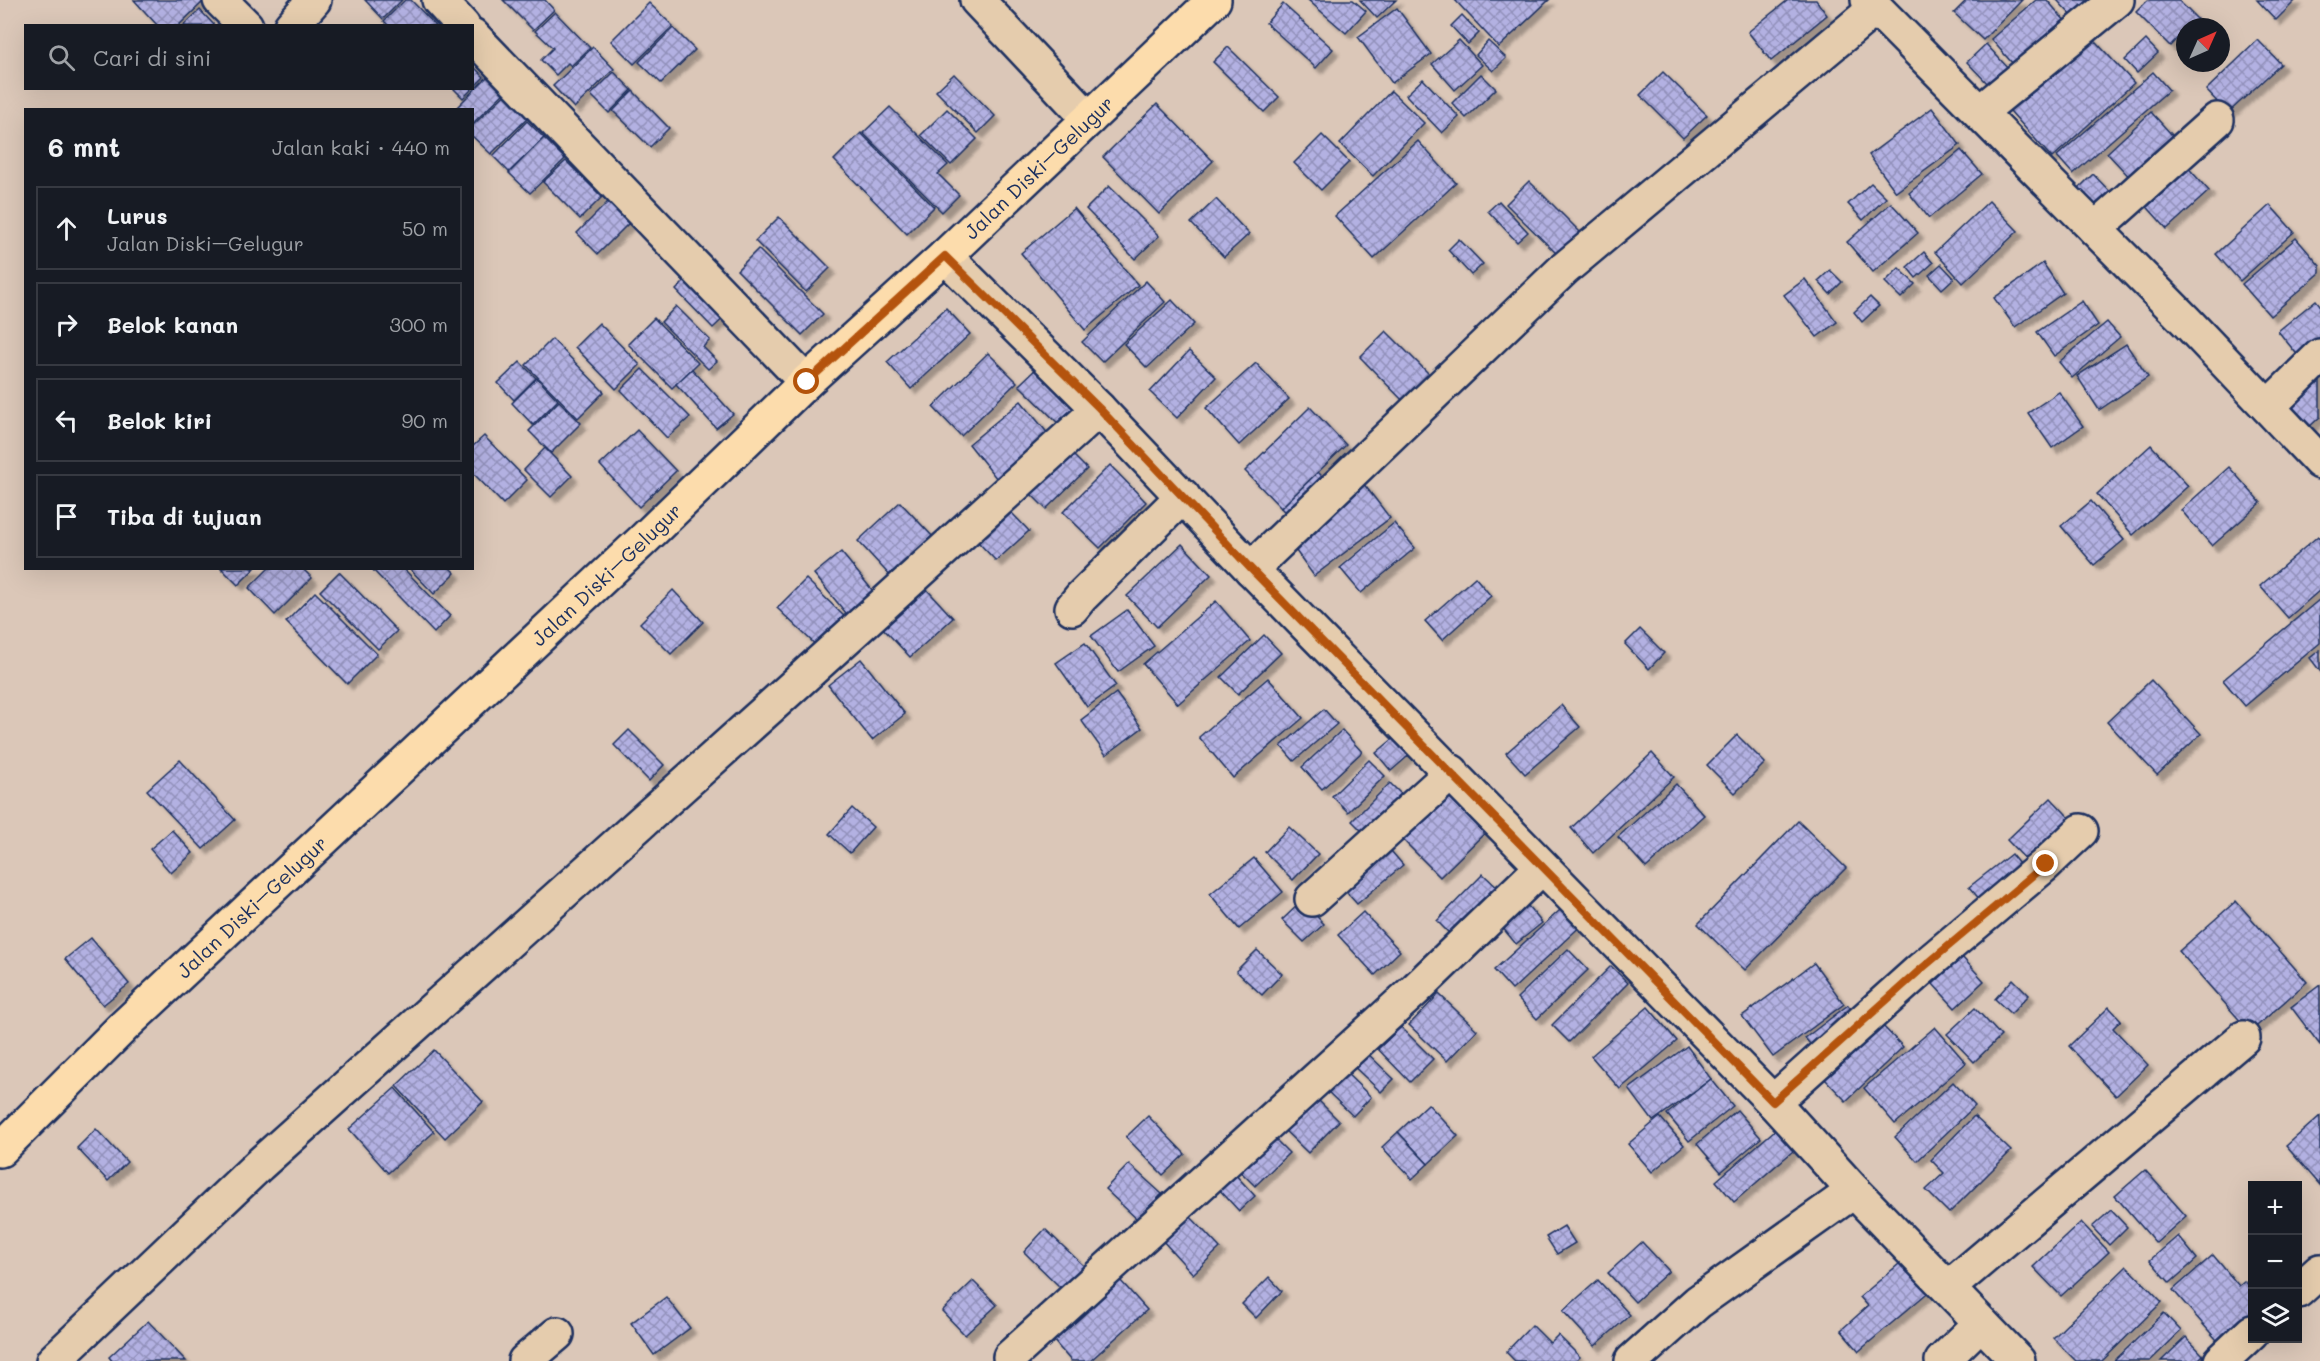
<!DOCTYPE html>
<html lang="id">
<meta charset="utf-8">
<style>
:root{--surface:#171b24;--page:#20242c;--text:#f1f3f6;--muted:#9ea1a6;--line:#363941}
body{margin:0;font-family:Mali,sans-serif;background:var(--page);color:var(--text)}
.controls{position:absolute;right:18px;bottom:18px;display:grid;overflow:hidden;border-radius:0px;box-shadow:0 6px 24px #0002}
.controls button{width:54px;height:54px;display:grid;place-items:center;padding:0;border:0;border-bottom:2px solid var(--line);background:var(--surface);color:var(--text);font:30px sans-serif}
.compass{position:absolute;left:2176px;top:18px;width:54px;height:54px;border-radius:50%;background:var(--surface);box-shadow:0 6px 24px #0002;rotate:45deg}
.stop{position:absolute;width:18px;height:18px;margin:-14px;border:4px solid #b45309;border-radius:50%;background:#fff}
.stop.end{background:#b45309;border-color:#fff;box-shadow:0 2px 6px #0008}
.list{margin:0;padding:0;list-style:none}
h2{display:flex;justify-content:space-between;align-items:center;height:78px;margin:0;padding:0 24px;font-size:26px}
h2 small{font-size:20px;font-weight:400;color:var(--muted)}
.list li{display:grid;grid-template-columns:39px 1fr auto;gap:18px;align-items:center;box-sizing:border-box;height:84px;margin:0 12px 12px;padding:0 12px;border:2px solid var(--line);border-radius:0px}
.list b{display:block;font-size:22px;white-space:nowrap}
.list p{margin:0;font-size:20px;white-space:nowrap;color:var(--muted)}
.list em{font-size:20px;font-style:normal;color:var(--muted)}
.icon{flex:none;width:33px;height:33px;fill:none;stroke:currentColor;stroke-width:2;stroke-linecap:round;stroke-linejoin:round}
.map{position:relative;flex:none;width:2320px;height:1361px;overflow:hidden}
.search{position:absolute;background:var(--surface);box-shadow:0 6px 24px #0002;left:24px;top:24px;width:450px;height:66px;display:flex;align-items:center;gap:15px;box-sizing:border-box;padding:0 21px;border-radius:0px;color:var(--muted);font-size:22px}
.panel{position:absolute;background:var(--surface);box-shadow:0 6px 24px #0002;left:24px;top:108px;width:450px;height:462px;border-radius:0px}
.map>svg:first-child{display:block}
.building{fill:url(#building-cross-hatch);stroke:#1b2f5e;stroke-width:1.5;filter:url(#shadow)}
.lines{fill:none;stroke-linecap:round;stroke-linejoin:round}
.minor-casing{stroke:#1b2f5e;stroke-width:38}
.major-casing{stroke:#1b2f5e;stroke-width:38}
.minor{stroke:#e5ccad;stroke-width:33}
.major{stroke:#fcdcac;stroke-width:33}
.route{stroke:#b45309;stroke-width:8}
.labels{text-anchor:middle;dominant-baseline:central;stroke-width:4.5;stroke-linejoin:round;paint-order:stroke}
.street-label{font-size:20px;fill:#1b2f5e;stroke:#e5ccad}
</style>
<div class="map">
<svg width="2320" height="1361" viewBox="0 0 2320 1361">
<defs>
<pattern id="building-cross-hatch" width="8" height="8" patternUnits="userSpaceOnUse" patternTransform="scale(1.5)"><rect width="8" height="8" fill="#b3b1e2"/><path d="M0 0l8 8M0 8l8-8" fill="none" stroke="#9190ba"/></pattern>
<filter id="shadow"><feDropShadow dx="5.5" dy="5.5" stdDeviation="1.5" flood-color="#0004"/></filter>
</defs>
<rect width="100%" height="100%" fill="#dbc7b8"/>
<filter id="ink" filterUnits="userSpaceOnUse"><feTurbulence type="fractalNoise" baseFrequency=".0167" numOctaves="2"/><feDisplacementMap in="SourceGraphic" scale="12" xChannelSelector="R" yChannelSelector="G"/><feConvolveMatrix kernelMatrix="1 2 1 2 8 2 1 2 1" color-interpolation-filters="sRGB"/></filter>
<g filter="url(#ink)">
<g class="building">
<polygon points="134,0 205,0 178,26 158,26"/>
<polygon points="365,0 402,0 383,19"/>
<polygon points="405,0 411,0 436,26 389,26 384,21"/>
<polygon points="503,0 545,0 554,10 533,30"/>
<polygon points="1308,0 1353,0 1366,11 1346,33"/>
<polygon points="1360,0 1396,0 1377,18"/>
<polygon points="1455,0 1549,0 1499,47"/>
<polygon points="1788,0 1816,0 1827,15 1771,61 1748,32"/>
<polygon points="1967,0 2022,0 1983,40 1954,13"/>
<polygon points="2036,0 2047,0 2072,29 2021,73 1991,39"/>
<polygon points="2057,0 2089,0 2072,16"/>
<polygon points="2148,0 2178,0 2197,19 2188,27 2185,27 2185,30 2170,46 2136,12"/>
<polygon points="2257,0 2296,0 2276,20"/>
<polygon points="649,3 673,26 634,64 611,41"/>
<polygon points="1283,4 1333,49 1316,68 1266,23"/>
<polygon points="1397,8 1431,54 1392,83 1358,37"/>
<polygon points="200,10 215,26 183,26"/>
<polygon points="555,12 590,48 571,66 568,63 556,75 541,60 553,48 535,31"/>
<polygon points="1462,15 1479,33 1468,44 1451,26"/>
<polygon points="673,28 695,50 661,83 639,62"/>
<polygon points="2084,29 2134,83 2052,158 2003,103"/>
<polygon points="1459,40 1482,65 1455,90 1432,64"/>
<polygon points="2146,40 2158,53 2137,73 2125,60"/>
<polygon points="2258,40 2281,64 2228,113 2206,90"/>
<polygon points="1488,41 1506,58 1493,71 1476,55"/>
<polygon points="1986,44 2008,68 1990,86 1967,62"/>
<polygon points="593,47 614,69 574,108 553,86"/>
<polygon points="1228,47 1279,97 1264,112 1213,62"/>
<polygon points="472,65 484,77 463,98 453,88 472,88"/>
<polygon points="614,72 632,90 609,113 591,95"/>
<polygon points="1663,72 1707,115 1683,138 1640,95"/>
<polygon points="2153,72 2169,90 2073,174 2057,156"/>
<polygon points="954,74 995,116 978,133 936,91"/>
<polygon points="1481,74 1496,89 1466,118 1452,103"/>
<polygon points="489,75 505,92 472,124 472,110 454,110"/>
<polygon points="1423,79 1459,117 1442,133 1406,95"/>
<polygon points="516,84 539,107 491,154 472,136 472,126"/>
<polygon points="633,91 669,128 650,147 613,111"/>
<polygon points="1391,91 1424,123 1373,176 1340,144"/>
<polygon points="1157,104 1213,161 1159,214 1103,157"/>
<polygon points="890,107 948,165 938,174 959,195 942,212 863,133"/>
<polygon points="1932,108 1960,145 1896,192 1869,155"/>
<polygon points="947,109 977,139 951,165 921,135"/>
<polygon points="2151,112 2181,145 2137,185 2107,153"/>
<polygon points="527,121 544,138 509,172 493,156"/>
<polygon points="861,133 934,207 907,234 834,160"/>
<polygon points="1322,135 1349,162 1321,190 1294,163"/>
<polygon points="544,138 565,159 530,193 509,173"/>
<polygon points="1418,141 1456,183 1374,259 1335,216"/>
<polygon points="1961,150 1982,174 1929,218 1909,193"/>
<polygon points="566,161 602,197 580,219 543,182"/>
<polygon points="2183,162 2209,191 2167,229 2141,200"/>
<polygon points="2093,174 2117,199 2101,215 2077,190"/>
<polygon points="1529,181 1581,233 1558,255 1506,204"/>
<polygon points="1871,183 1886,198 1863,220 1848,204"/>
<polygon points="1109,186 1159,236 1135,259 1086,209"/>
<polygon points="619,191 640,212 598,254 577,233"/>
<polygon points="1216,199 1249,234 1224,257 1191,223"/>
<polygon points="1499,201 1528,232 1517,242 1488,211"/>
<polygon points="1989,201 2018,231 1963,283 1935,252"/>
<polygon points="1891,203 1918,233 1873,272 1847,242"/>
<polygon points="2270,205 2294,232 2240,281 2216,254"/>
<polygon points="1074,208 1138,285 1085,330 1021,253"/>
<polygon points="779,217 830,268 806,292 755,241"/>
<polygon points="2296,238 2320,266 2320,273 2270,316 2242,284"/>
<polygon points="1459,239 1483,264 1471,275 1448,250"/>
<polygon points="758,249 823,314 802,335 737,270"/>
<polygon points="1924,252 1933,263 1916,278 1907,267"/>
<polygon points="2043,263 2063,293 2015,327 1994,298"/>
<polygon points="1941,264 1954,278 1942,289 1929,275"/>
<polygon points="1899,268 1915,284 1901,298 1885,282"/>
<polygon points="1830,270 1842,282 1830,294 1818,281"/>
<polygon points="695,271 733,309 713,328 676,290"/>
<polygon points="1805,279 1837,322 1817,337 1784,295"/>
<polygon points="1146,281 1165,302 1102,362 1082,342"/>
<polygon points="1870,297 1879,306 1862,322 1854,312"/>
<polygon points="1172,300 1194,324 1147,368 1124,344"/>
<polygon points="2316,300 2320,305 2320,350 2304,363 2278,331"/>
<polygon points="2082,301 2098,325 2054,356 2037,332"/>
<polygon points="676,306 710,340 703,347 717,361 708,369 661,322"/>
<polygon points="946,308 970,334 911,389 887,362"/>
<polygon points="654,318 698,363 672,388 628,344"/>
<polygon points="2107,322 2120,337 2072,378 2059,362"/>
<polygon points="599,323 640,365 616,389 575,347"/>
<polygon points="1386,331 1437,382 1410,408 1360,357"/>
<polygon points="552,339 604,392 578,418 526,365"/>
<polygon points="2126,344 2148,377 2099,410 2077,376"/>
<polygon points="1189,351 1216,377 1177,418 1150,392"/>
<polygon points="988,353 1017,382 961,436 933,407"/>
<polygon points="520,362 536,378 514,400 498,383"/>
<polygon points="1256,363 1289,399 1239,445 1206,408"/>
<polygon points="1040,365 1087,412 1067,432 1019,385"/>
<polygon points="642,369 690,417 667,438 621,390"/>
<polygon points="692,369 733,414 716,428 676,384"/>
<polygon points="2320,369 2320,417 2307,429 2284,401"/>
<polygon points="537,378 558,400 533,425 512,403"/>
<polygon points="2059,392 2083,426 2052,448 2028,413"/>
<polygon points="559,401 581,423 551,453 529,431"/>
<polygon points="1021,401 1054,441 1001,484 969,444"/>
<polygon points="1310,407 1346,445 1281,508 1245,471"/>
<polygon points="637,430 676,471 639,507 600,465"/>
<polygon points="484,436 527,480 503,504 472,472 472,447"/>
<polygon points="2151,445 2188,486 2133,535 2097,494"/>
<polygon points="1065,447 1087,469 1046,509 1024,487"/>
<polygon points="545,448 572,476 551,497 524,470"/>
<polygon points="1110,465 1146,502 1100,548 1063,512"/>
<polygon points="2229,467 2261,503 2212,546 2181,510"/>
<polygon points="1318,472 1332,487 1295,523 1281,508"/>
<polygon points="1363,483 1390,518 1314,576 1288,540"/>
<polygon points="2091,501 2124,540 2094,565 2061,526"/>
<polygon points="900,502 935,539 893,579 858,541"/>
<polygon points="1011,512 1029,531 996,561 978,542"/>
<polygon points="1394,523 1415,548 1361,593 1340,568"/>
<polygon points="2318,536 2320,539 2320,590 2288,618 2260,586"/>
<polygon points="1182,544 1211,575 1157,627 1127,596"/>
<polygon points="841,552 877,596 850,618 814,574"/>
<polygon points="221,568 255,568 238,585"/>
<polygon points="269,568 302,568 312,578 275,615 249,588"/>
<polygon points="371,568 403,568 450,616 434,633"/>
<polygon points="409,568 450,568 455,573 434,594"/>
<polygon points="339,572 397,631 378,649 320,591"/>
<polygon points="1475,577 1491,596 1442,640 1425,621"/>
<polygon points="806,579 849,621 821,650 777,608"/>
<polygon points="921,583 953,618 910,657 878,623"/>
<polygon points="673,590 703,622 671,654 640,623"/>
<polygon points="315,592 377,654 347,684 286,622"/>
<polygon points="2320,599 2320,643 2245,706 2223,680"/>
<polygon points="1216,601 1250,641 1178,704 1143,664"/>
<polygon points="1127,610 1154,646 1118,672 1091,636"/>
<polygon points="1640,629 1664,653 1649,669 1625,644"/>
<polygon points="1264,635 1281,653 1238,694 1221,677"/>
<polygon points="1085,643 1116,686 1087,707 1056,663"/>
<polygon points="2320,650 2320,671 2310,658"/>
<polygon points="861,659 905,714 872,740 828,685"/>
<polygon points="1268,678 1303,718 1233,778 1199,737"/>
<polygon points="2151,680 2201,734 2157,775 2107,722"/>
<polygon points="1116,693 1142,728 1106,755 1081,720"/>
<polygon points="1561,705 1580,727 1525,774 1506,753"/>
<polygon points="1324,709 1337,724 1294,761 1281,746"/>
<polygon points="629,730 664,765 649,781 614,745"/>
<polygon points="1342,730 1362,752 1322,789 1302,767"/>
<polygon points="1400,733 1415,750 1391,771 1376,753"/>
<polygon points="1737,735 1765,763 1735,793 1707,765"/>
<polygon points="1652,753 1674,777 1593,853 1571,828"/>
<polygon points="180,760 235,820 203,849 147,790"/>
<polygon points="1369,760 1385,776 1348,812 1332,796"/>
<polygon points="1390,783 1407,800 1369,838 1352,821"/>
<polygon points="1676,784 1704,815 1646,868 1618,837"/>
<polygon points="1452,788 1491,827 1440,877 1401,838"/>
<polygon points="2051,798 2078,827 2035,869 2007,840"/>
<polygon points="852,808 873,827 850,853 829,834"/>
<polygon points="1798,821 1846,868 1745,970 1698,924"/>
<polygon points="1289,827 1318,854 1293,880 1265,852"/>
<polygon points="172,830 193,853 171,873 150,849"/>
<polygon points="1386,845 1403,865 1357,904 1340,885"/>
<polygon points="2011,854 2023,869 1982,902 1969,887"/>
<polygon points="1254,858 1283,892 1239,929 1210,894"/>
<polygon points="1483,874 1505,895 1458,942 1437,921"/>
<polygon points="1523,900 1542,923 1516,944 1497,921"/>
<polygon points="1302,901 1324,924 1304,942 1282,920"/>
<polygon points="1570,901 1587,920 1512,990 1494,970"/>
<polygon points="2236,901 2307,982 2250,1032 2179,951"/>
<polygon points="1363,912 1400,951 1375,975 1338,935"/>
<polygon points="91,938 129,984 103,1005 65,959"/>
<polygon points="1568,949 1588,970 1537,1019 1517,998"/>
<polygon points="1257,950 1282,974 1262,995 1236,971"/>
<polygon points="1962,957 1984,981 1955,1008 1933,984"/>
<polygon points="1814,963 1844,1004 1773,1057 1742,1016"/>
<polygon points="1611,966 1628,983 1569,1042 1552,1025"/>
<polygon points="2013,979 2029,995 2011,1014 1995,999"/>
<polygon points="2320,985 2320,1045 2291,1007"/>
<polygon points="1439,994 1477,1030 1447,1061 1409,1025"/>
<polygon points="1848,1005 1861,1022 1819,1055 1805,1038"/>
<polygon points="1648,1007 1677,1041 1620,1089 1591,1056"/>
<polygon points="2109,1007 2121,1020 2113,1028 2148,1065 2116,1096 2069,1046"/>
<polygon points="1975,1008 2001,1036 1974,1062 1947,1034"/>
<polygon points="1881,1024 1903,1047 1846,1101 1825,1079"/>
<polygon points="1401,1027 1433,1059 1410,1082 1378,1049"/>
<polygon points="1935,1027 1966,1063 1895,1124 1864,1088"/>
<polygon points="1687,1046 1711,1079 1653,1121 1629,1089"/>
<polygon points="434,1050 483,1102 445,1138 396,1086"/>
<polygon points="1364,1050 1394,1079 1381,1092 1351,1064"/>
<polygon points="1343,1070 1371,1097 1353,1116 1325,1089"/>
<polygon points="1711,1079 1733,1106 1689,1141 1667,1114"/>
<polygon points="1953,1082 1975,1106 1917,1161 1895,1137"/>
<polygon points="395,1088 434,1132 388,1173 349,1129"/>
<polygon points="1313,1095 1339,1121 1308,1153 1282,1128"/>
<polygon points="1428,1104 1458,1136 1428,1164 1398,1132"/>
<polygon points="1737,1110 1761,1138 1721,1172 1697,1144"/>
<polygon points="1148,1116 1185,1154 1163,1175 1126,1137"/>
<polygon points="1974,1116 2011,1151 1949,1213 1926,1190 1944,1173 1931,1160"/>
<polygon points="2320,1116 2320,1185 2286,1146"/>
<polygon points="1660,1117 1684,1145 1652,1172 1628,1144"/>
<polygon points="1782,1124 1800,1145 1734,1202 1716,1181"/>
<polygon points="96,1129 127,1162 108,1181 77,1148"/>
<polygon points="1398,1132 1428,1164 1412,1179 1382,1147"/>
<polygon points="1271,1135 1289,1153 1255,1186 1237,1168"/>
<polygon points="1129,1164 1162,1194 1138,1220 1105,1189"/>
<polygon points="2145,1170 2186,1216 2156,1243 2115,1196"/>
<polygon points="1233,1172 1255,1196 1239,1211 1217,1187"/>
<polygon points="2111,1210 2127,1227 2109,1245 2092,1227"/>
<polygon points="1189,1215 1220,1248 1193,1274 1162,1240"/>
<polygon points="2081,1222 2109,1252 2061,1296 2033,1267"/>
<polygon points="1564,1226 1575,1243 1557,1254 1546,1237"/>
<polygon points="1045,1229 1085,1267 1063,1290 1024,1252"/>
<polygon points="2178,1236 2197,1259 2170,1283 2150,1260"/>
<polygon points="1642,1242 1669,1271 1635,1302 1608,1273"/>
<polygon points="1912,1253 1939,1283 1859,1351 1841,1330 1868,1306 1860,1297"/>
<polygon points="2213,1255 2239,1286 2245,1281 2252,1290 2252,1322 2223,1347 2173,1290"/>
<polygon points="2127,1266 2162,1302 2102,1361 2076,1361 2053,1338"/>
<polygon points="1269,1277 1282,1291 1256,1318 1242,1304"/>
<polygon points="1120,1280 1147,1310 1090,1361 1071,1361 1053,1340"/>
<polygon points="1598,1280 1630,1315 1595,1346 1563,1311"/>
<polygon points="973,1281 997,1305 965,1335 942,1311"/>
<polygon points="666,1297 690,1328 654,1355 631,1323"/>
<polygon points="2164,1313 2181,1331 2150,1361 2114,1361"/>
<polygon points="148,1321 186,1361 112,1361 109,1357"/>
<polygon points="1532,1325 1550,1343 1558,1335 1580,1357 1576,1361 1515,1361 1506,1352"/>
<polygon points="2186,1337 2203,1355 2197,1361 2161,1361"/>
</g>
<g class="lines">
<defs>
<g id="minor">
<polyline points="220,0 246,26"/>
<polyline points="439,0 463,26"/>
<polyline points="977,0 1089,119"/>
<polyline points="1868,0 2186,321 2320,462"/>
<polyline points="291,26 314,0"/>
<polyline points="472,35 806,382"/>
<polyline points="1980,112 2117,0"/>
<polyline points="2095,229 2217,120"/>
<polyline points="945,256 1099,409 1251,569 1773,1102 1854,1191 2018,1361"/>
<polyline points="2268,407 2320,356"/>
<polyline points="1251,569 1564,269 1876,8"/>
<polyline points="1072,608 1081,597 1183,496"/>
<polyline points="1312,899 1452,772"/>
<polyline points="1773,1102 1920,970 2046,864 2081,831"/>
<polyline points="1948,1288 2243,1038"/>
<polyline points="2298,1291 2320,1271"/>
<polyline points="1010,1357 1416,989 1542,867"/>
<polyline points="53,1361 259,1165 777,701 1099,409"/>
<polyline points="525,1361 557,1334"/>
<polyline points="1632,1361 1698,1302 1854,1191"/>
<polyline points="1942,1361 1981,1323"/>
<polyline points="2221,1361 2252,1332"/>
</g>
<g id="major">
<path id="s1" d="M 0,1150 L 123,1027 L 643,540 L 806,382 L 945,256 L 1214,0"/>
</g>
</defs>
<use href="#minor" class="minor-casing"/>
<use href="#major" class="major-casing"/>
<use href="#minor" class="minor"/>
<use href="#major" class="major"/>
</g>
</g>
<g class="lines" filter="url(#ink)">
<polyline class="route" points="807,382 945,256 1099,408 1251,569 1773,1102 1920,970 2046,864"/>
</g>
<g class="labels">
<g class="street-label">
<text stroke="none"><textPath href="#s1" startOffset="1430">Jalan Diski–Gelugur</textPath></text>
<text stroke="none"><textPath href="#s1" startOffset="836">Jalan Diski–Gelugur</textPath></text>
<text stroke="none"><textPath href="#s1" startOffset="350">Jalan Diski–Gelugur</textPath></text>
</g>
</g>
</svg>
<div class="controls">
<button>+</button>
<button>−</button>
<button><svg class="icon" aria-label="layers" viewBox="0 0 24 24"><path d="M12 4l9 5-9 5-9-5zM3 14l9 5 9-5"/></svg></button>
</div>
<svg class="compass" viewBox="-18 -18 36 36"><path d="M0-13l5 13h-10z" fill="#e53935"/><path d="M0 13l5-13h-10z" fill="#9ea1a6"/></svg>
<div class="stop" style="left:807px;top:382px"></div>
<div class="stop end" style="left:2046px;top:864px"></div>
<div class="search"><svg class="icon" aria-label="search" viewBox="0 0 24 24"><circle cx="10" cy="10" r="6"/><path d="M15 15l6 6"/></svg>Cari di sini</div>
<section class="panel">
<h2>6 mnt<small>Jalan kaki · 440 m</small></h2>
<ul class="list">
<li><svg class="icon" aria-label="ahead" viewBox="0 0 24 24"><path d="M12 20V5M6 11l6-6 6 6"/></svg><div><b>Lurus</b><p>Jalan Diski–Gelugur</p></div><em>50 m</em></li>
<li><svg class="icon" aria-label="right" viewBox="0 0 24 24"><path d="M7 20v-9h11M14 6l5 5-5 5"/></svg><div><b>Belok kanan</b></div><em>300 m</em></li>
<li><svg class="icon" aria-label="left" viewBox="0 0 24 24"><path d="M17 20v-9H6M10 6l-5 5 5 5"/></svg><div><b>Belok kiri</b></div><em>90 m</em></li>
<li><svg class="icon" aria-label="arrive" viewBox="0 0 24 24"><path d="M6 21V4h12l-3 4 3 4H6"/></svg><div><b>Tiba di tujuan</b></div></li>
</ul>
</section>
</div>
